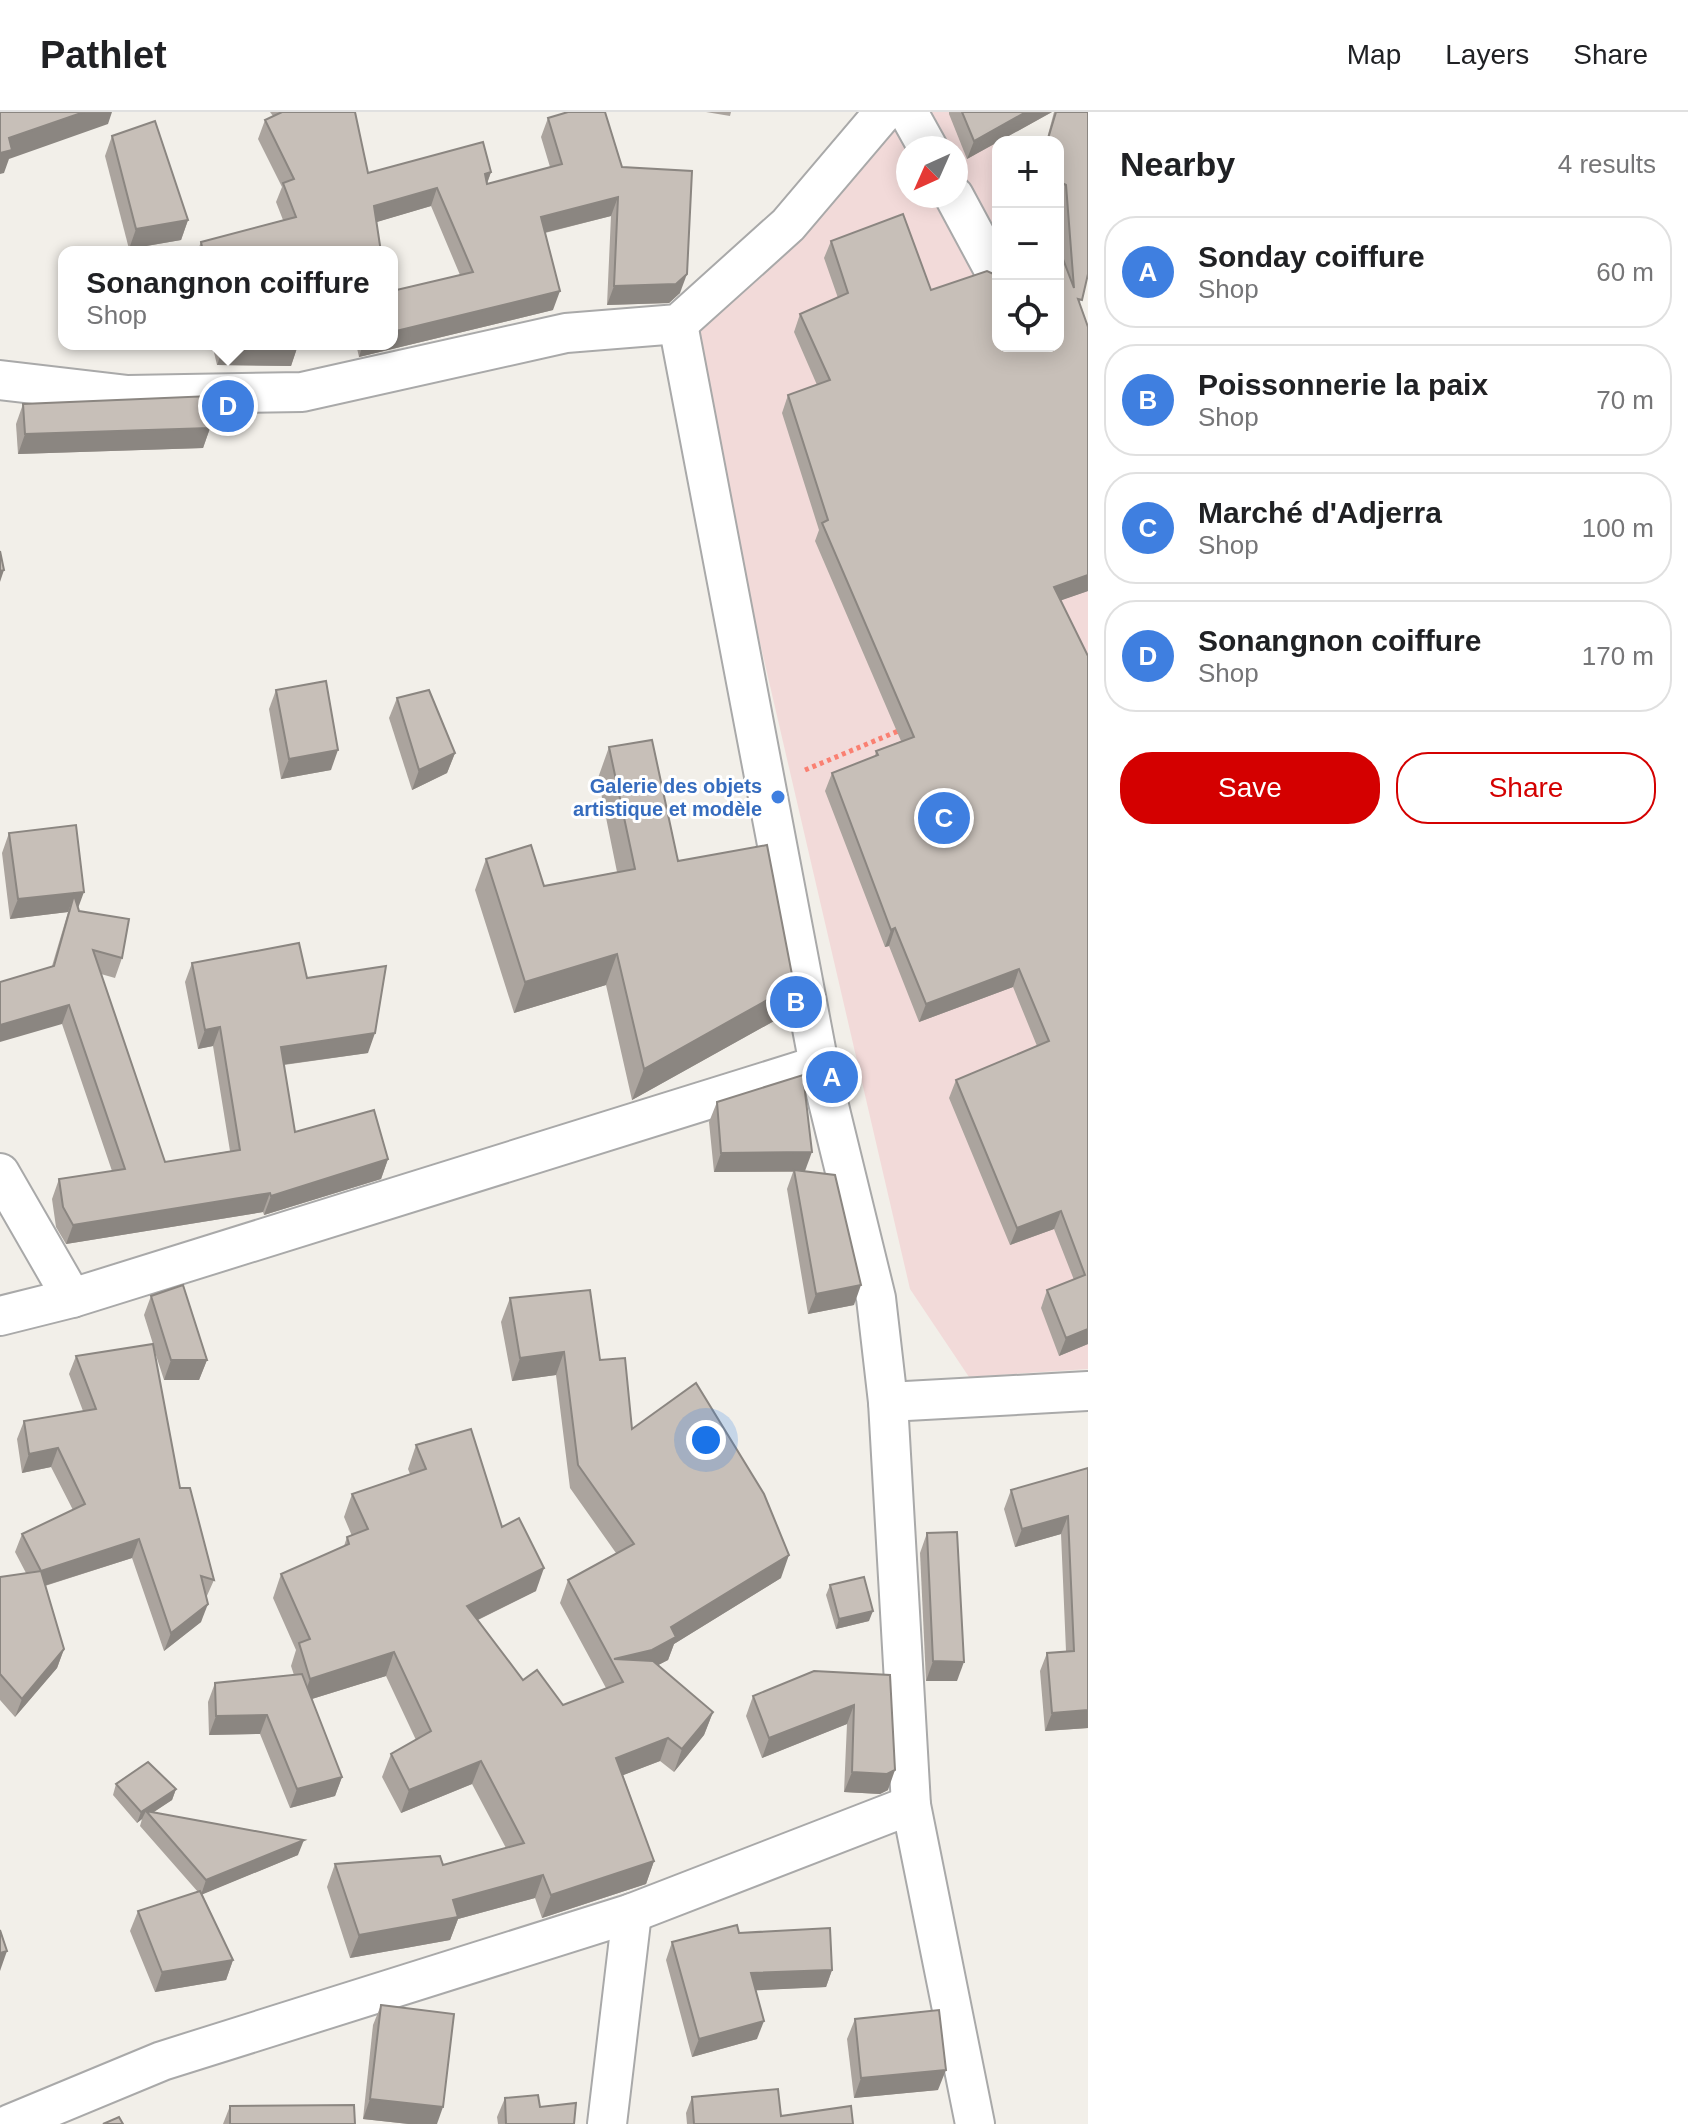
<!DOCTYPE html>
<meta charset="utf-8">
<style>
:root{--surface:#fff;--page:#f2f2f2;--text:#202124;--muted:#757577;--line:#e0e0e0;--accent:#d40000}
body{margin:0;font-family:Arial,sans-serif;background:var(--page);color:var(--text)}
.controls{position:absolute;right:24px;top:24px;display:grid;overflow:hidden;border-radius:16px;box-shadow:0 4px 20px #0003}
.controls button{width:72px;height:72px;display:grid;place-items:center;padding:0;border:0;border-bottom:2px solid var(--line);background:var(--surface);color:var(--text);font:40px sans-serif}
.compass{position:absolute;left:896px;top:24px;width:72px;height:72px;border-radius:50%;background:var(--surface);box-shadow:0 4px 20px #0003;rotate:225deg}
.you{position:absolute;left:706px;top:1328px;width:28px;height:28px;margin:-20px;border:6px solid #fff;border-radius:50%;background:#1a73e8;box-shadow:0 0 0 12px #1a73e833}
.badge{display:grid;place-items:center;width:52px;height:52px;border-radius:50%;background:var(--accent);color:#fff;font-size:26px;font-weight:700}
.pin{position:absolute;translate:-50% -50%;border:4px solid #fff;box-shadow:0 2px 8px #0006}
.popup{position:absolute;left:58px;top:134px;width:340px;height:104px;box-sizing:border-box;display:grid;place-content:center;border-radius:16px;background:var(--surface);filter:drop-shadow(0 2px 6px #0005);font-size:26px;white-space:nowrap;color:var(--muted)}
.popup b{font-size:30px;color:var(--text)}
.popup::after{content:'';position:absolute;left:50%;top:100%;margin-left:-16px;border:16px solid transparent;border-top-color:var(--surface)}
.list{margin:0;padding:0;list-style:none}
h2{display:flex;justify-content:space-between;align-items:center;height:104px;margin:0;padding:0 32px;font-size:34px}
h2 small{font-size:26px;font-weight:400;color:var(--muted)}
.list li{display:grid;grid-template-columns:52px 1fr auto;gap:24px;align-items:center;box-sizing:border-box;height:112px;margin:0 16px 16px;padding:0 16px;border:2px solid var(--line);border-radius:32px}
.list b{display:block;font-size:30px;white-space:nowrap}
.list p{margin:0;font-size:26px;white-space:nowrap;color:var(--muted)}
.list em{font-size:26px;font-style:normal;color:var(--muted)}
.actions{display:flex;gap:16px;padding:24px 32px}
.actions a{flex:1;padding:18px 0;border:2px solid var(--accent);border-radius:32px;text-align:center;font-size:28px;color:var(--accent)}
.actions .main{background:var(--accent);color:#fff}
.icon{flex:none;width:44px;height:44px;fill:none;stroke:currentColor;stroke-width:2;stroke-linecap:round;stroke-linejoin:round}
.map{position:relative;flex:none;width:1088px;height:2012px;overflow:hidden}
header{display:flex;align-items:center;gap:48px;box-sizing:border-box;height:112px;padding:0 40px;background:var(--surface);border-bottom:2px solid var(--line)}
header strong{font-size:38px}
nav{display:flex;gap:44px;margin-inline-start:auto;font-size:28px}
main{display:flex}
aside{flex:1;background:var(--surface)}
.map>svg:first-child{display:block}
.commercial{fill:#f2dad9;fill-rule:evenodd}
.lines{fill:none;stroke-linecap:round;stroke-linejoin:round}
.minor-casing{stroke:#a9a9a9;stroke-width:42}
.path{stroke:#fa8072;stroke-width:5;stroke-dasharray:4 4;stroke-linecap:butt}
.minor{stroke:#fff;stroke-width:38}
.wall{fill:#aba49e}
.shaded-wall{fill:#8b8681}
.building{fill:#c7bfb8;stroke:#8b8681;stroke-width:2}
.shop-dot{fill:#3f7fe0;stroke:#fff;stroke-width:3}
.labels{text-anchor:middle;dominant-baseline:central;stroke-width:6;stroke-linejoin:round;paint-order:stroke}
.shop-label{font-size:20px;font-weight:bold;fill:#366cbe;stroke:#fff;text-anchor:end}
</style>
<header>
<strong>Pathlet</strong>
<nav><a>Map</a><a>Layers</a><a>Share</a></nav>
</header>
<main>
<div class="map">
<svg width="1088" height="2012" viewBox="0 0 1088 2012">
<rect width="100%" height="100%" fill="#f2efe9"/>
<path class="commercial" d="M 910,0 L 985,0 L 999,30 L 998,234 L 1058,234 L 1058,151 L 1088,213 L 1088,1257 L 969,1265 L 910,1177 L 690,229 ZM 908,36 L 956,36 L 956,84 L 908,84 Z"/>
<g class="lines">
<defs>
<g id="minor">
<polyline points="908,0 928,36"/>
<polyline points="954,84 996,162"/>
<polyline points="678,212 819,953 876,1186 888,1290 911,1693 975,2012"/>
<polyline points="0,268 128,283 302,280 566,221 678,212 788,113 884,0"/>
<polyline points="0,1061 72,1186"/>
<polyline points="0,1204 72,1186 819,953"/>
<polyline points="888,1290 1088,1279"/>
<polyline points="10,2012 162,1949 632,1801 911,1693"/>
<polyline points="607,2012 632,1801"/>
</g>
</defs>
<use href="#minor" class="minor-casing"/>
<polyline class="path" points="805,658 903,617"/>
<use href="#minor" class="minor"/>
</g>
<g class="wall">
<polygon points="270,0 355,0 368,61 491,60 487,72 550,55 541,25 548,6 622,55 680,181 669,191 607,193 611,104 545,121 553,198 359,245 356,232 392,232 460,163 431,94 376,110 381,140 197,140 201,130 283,108 276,90 282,75 258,27 265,8 273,4"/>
<polygon points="706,0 731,0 730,4"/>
<polygon points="949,0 1052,0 967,47 949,2"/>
<polygon points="1054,0 1088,0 1080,193 1088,215 1088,479 1061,488 1088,1232 1059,1244 1041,1196 1047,1178 1074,1168 1054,1117 1010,1133 949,986 956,968 1037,934 1013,875 919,910 889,834 885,835 825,679 832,661 875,644 876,639 901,629 815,429 819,418 782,301 788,283 817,273 794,220 800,202 838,186 824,146 831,129 931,178 998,234 1064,148 1060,91 1058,90 1058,30 1046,30"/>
<polygon points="112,24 188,108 181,128 129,137 105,44"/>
<polygon points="212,232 296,232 297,236 291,254 217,253"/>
<polygon points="23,292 210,316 203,336 18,342 16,312"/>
<polygon points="276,578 331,658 281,667 269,597"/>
<polygon points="397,586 455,641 447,661 412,678 389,606"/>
<polygon points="609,635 678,749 794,873 783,904 632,988 606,873 514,901 475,778 486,747 544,774 617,760 598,666"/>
<polygon points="9,721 78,795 79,799 122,846 115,866 101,862 165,1050 230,1039 213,934 198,937 185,870 192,851 307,866 368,941 284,953 295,1020 388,1047 381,1067 264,1103 263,1100 66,1132 56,1115 52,1087 59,1067 112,1059 62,912 52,854 68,800 10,807 2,741"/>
<polygon points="717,990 805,1059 854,1193 808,1202 787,1077 793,1060 714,1060 709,1010"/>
<polygon points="151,1184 207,1248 199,1268 164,1268 154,1237 180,1376 214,1468 206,1486 201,1510 164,1539 132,1446 45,1474 64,1537 57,1556 15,1605 0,1588 0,1465 26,1461 15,1440 22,1422 73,1398 51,1355 22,1361 17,1327 24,1309 83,1299 69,1262 76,1244 153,1232 144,1203"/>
<polygon points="510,1186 600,1248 632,1317 781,1466 674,1532 668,1548 658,1553 713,1600 704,1623 674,1660 660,1649 623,1663 654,1749 646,1772 542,1806 535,1786 458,1807 450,1828 350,1846 327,1775 335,1752 443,1753 506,1736 472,1672 401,1701 382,1665 391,1642 416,1628 386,1564 312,1587 342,1665 335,1684 290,1696 260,1622 209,1623 208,1590 215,1571 294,1563 291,1554 296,1538 273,1486 281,1462 344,1434 347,1425 352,1424 344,1405 352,1382 410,1362 408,1357 416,1333 502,1415 536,1479 478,1508 523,1568 563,1593 606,1576 560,1491 568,1468 616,1441 570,1376 556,1263 512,1269 501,1210"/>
<polygon points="1088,1356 1088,1616 1045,1619 1040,1559 1047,1541 1066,1539 1061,1422 1015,1435 1004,1397 1011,1378"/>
<polygon points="927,1421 957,1569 926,1569 920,1441"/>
<polygon points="830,1473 869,1509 836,1517 826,1483"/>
<polygon points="890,1563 888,1678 880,1682 844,1680 847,1612 762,1646 746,1604 753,1584"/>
<polygon points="116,1672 176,1677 172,1688 154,1700 298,1743 202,1782 233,1848 226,1868 155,1880 130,1819 138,1799 198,1780 140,1714 142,1707 137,1711 113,1683"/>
<polygon points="739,1821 832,1858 826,1875 755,1878 757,1927 692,1945 666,1848 672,1830"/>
<polygon points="381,1893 437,2012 409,2012 363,2007 373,1913"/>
<polygon points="855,1907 938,1978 854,1986 847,1927"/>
<polygon points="692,1985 781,2004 853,2012 687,2012 686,2001"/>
<polygon points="505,1986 540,1995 574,2012 498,2012 497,2005"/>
<polygon points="230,1994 355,2012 223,2012"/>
</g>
<g class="shaded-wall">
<polygon points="84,0 112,0 108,12 9,47 4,61 0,62 0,41 9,26"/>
<polygon points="1026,0 1052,0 967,47 974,29"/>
<polygon points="491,60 484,79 485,62"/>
<polygon points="437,76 431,94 367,113 374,94"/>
<polygon points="618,85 611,104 535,123 541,105"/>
<polygon points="188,108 181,128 129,137 136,117"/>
<polygon points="687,162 680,181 669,191 607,193 614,174"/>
<polygon points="560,179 553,198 359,245 363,232 392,232 392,220"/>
<polygon points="224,234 297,236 291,254 217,253"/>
<polygon points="210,316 203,336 18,342 25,322"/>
<polygon points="4,458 0,470 0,459"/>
<polygon points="1088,463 1088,479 1048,493 1054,475"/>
<polygon points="338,638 331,658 281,667 289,647"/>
<polygon points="455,641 447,661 412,678 419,658"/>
<polygon points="84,780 77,799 74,783 68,800 10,807 18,787"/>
<polygon points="895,816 889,834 885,835 891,818"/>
<polygon points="617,842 606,873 514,901 525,870"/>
<polygon points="1019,857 1013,875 919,910 926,892"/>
<polygon points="794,873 783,904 632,988 644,957"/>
<polygon points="69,893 62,912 0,930 0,913"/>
<polygon points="220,915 213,934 198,937 205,918"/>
<polygon points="375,921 368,941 273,954 281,935"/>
<polygon points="812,1040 805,1059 714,1060 721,1041"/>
<polygon points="388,1047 381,1067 264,1103 271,1084"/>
<polygon points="270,1081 263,1100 66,1132 73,1113"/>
<polygon points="1061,1099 1054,1117 1010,1133 1017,1116"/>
<polygon points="861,1173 854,1193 808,1202 816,1182"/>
<polygon points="1088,1217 1088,1232 1059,1244 1066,1226"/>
<polygon points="564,1240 556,1263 512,1269 520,1246"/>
<polygon points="171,1248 207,1248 199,1268 164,1268"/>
<polygon points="58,1336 51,1355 22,1361 29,1342"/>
<polygon points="1068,1404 1061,1422 1015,1435 1022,1417"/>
<polygon points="139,1427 132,1446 34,1477 41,1459"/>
<polygon points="789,1443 781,1466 674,1532 668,1548 643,1561 614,1547 671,1515"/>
<polygon points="544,1456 536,1479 459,1517 467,1494"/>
<polygon points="208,1492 201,1510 164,1539 171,1521"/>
<polygon points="873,1499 869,1509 836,1517 839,1507"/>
<polygon points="64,1537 57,1556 15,1605 22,1587"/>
<polygon points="394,1540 386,1564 302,1590 310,1567"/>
<polygon points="933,1549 964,1550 957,1569 926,1569"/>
<polygon points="854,1593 847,1612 762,1646 769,1626"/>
<polygon points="1088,1598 1088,1616 1045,1619 1052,1601"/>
<polygon points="713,1600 704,1623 674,1660 682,1637"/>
<polygon points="267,1603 260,1622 209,1623 216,1604"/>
<polygon points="668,1626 660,1649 608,1669 616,1646"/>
<polygon points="481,1649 472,1672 401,1701 409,1678"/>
<polygon points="895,1658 888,1678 880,1682 844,1680 852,1660"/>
<polygon points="342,1665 335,1684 290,1696 297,1677"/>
<polygon points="176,1677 172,1688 149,1703 146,1699 142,1707 137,1711 141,1700"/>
<polygon points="304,1728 298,1743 201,1783 206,1768"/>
<polygon points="654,1749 646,1772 542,1806 551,1783"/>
<polygon points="543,1763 535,1786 458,1807 450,1828 350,1846 359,1823 453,1788"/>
<polygon points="7,1839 0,1859 0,1841"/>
<polygon points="233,1848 226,1868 155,1880 162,1860"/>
<polygon points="832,1858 826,1875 744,1879 751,1861"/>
<polygon points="764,1909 757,1927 692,1945 699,1927"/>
<polygon points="946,1958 938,1978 854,1986 861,1966"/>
<polygon points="370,1987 443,1995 437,2012 409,2012 363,2007"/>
</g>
<g class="building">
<polygon points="0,0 84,0 9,26 12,38 0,41"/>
<polygon points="282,0 355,0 368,61 483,30 491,60 485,62 487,72 562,52 548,6 568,0 605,0 622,55 692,59 687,162 676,172 614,174 618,85 541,105 560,179 392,220 392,179 473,160 437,76 374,94 381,140 203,140 201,130 296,105 283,71 294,67 265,8"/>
<polygon points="962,0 1026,0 974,29"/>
<polygon points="1056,0 1088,0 1088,162 1082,188 1078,187 1088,215 1088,463 1054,475 1088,544 1088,1217 1066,1226 1047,1178 1085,1163 1061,1099 1017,1116 956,968 1049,929 1019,857 926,892 895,816 891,818 832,661 878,643 876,639 914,625 822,411 828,408 788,283 830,268 800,202 848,181 831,129 903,102 931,178 987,159 998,164 998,234 1058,234 1058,134 1074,176 1066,73 1058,69 1058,30 1047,30"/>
<polygon points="155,9 188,108 136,117 112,24"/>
<polygon points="223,232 296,232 297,236 224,234"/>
<polygon points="211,284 210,316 25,322 23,292"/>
<polygon points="0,439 4,458 0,459"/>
<polygon points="326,569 338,638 289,647 276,578"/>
<polygon points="429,578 455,641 419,658 397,586"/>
<polygon points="652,628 678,749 767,733 794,873 644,957 617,842 525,870 486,747 531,733 544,774 635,757 609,635"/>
<polygon points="76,713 84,780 18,787 9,721"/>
<polygon points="74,783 79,799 129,807 122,846 93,838 165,1050 240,1038 220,915 205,918 192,851 299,831 307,866 386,854 375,921 281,935 295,1020 374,998 388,1047 271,1084 270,1081 73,1113 63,1095 59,1067 125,1057 69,893 0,913 0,870 54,854"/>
<polygon points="803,963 812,1040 721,1041 717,990"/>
<polygon points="794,1058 835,1063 861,1173 816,1182"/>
<polygon points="183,1173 207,1248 171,1248 151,1184"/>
<polygon points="590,1178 600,1248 625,1246 632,1317 696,1271 764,1382 789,1443 671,1515 676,1525 652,1538 614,1547 653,1549 713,1600 682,1637 668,1626 616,1646 654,1749 551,1783 543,1763 453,1788 458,1805 359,1823 335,1752 440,1744 443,1753 524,1731 481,1649 409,1678 391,1642 431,1619 394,1540 310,1567 299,1531 310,1527 281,1462 349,1432 347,1425 368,1417 352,1382 426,1357 416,1333 471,1317 502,1415 519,1406 544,1456 467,1494 523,1568 537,1558 563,1593 623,1570 568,1468 634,1432 578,1353 564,1240 520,1246 510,1186"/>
<polygon points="153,1232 180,1376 190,1376 214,1468 201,1464 208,1492 171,1521 139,1427 41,1459 22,1422 85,1392 58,1336 29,1342 24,1309 96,1297 76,1244"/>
<polygon points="1088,1356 1088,1598 1052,1601 1047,1541 1074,1539 1068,1404 1022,1417 1011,1378"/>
<polygon points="957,1420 964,1550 933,1549 927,1421"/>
<polygon points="41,1459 64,1537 22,1587 0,1562 0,1465"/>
<polygon points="864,1465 873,1499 839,1507 830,1473"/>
<polygon points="814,1559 890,1563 895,1658 887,1662 852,1660 854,1593 769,1626 753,1584"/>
<polygon points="302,1562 342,1665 297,1677 267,1603 216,1604 215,1571"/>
<polygon points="148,1650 176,1677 141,1700 116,1672"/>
<polygon points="146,1699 217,1712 304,1728 206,1768"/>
<polygon points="200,1779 233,1848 162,1860 138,1799"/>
<polygon points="737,1813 739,1821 830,1816 832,1858 751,1861 764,1909 699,1927 672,1830"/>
<polygon points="0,1818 7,1839 0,1841"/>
<polygon points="381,1893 454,1902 443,1995 370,1987"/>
<polygon points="939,1898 946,1958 861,1966 855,1907"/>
<polygon points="778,1977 781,2004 851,1994 853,2012 694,2012 692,1985"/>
<polygon points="538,1983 540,1995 576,1991 574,2012 506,2012 505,1986"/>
<polygon points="354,1993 355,2012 230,2012 230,1994"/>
<polygon points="119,2005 123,2012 103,2012"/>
</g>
<circle class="shop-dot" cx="778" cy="685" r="8"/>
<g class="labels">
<g class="shop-label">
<text x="762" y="674">Galerie des objets<tspan x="762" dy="23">artistique et modèle</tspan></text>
</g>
</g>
</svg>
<div class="controls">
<button>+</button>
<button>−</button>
<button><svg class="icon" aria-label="locate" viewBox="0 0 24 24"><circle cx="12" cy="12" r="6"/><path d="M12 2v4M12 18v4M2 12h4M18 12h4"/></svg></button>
</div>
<svg class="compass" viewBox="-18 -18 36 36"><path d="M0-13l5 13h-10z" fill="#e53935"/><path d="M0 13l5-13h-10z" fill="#757577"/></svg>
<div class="you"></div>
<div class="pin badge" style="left:832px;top:965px;background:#3f7fe0">A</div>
<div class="pin badge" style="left:796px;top:890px;background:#3f7fe0">B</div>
<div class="pin badge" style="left:944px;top:706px;background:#3f7fe0">C</div>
<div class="pin badge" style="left:228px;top:294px;background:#3f7fe0">D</div>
<div class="popup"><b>Sonangnon coiffure</b>Shop</div>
</div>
<aside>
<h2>Nearby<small>4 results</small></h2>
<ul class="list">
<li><span class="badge" style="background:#3f7fe0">A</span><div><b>Sonday coiffure</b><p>Shop</p></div><em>60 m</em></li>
<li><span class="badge" style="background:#3f7fe0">B</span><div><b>Poissonnerie la paix</b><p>Shop</p></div><em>70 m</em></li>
<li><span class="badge" style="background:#3f7fe0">C</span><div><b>Marché d'Adjerra</b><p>Shop</p></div><em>100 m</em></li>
<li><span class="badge" style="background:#3f7fe0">D</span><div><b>Sonangnon coiffure</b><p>Shop</p></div><em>170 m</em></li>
</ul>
<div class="actions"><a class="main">Save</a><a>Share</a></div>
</aside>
</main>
